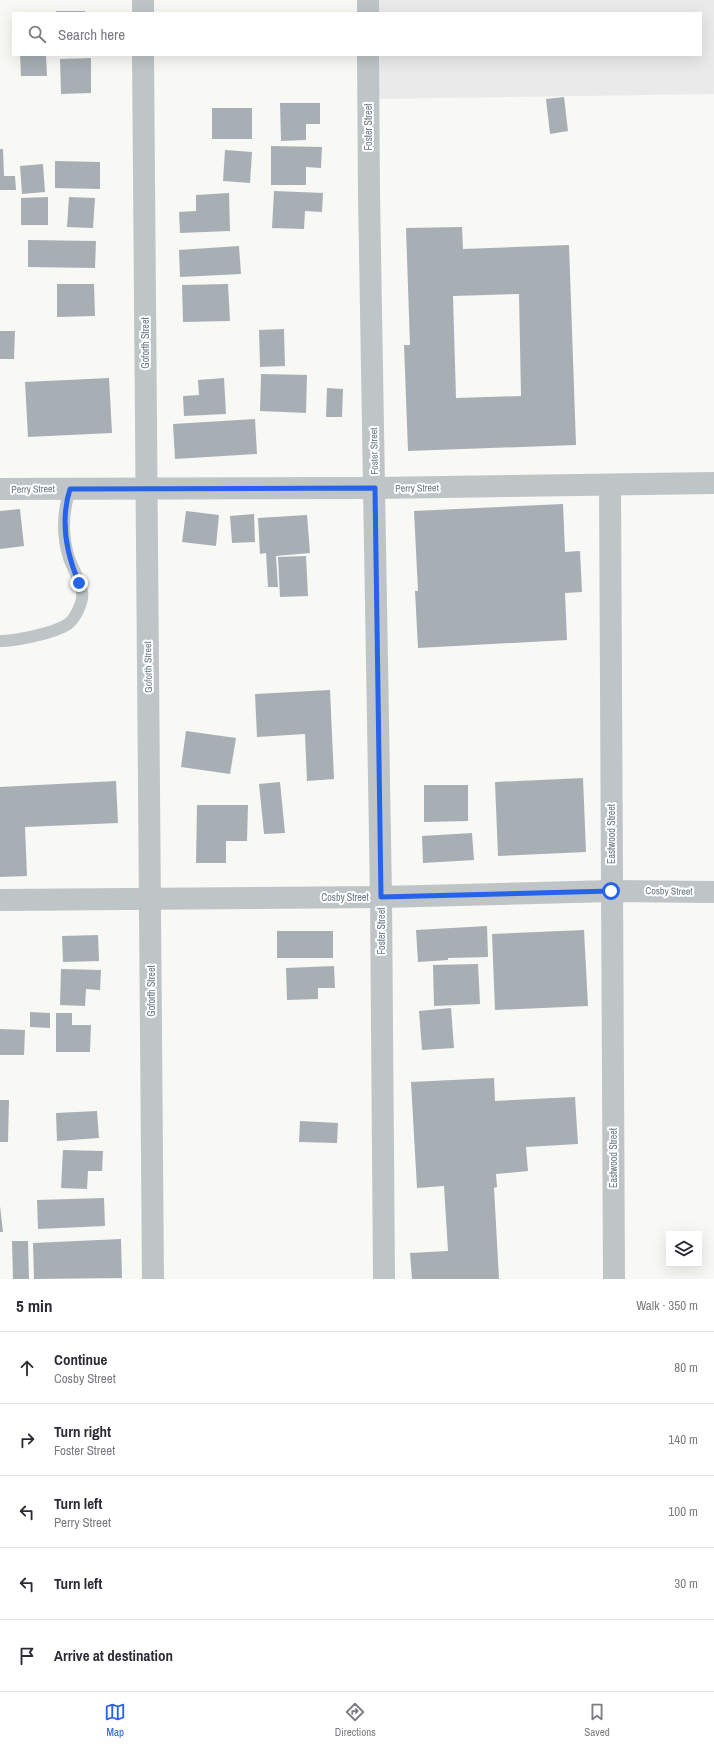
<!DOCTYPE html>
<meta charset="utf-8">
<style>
:root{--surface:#fff;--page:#f2f2f3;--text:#2b2b33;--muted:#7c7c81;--line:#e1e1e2;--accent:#2563eb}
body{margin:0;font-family:"Archivo Narrow",sans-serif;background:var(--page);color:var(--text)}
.controls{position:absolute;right:12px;bottom:12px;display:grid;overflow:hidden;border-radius:0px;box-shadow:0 4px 16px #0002}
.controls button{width:36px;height:36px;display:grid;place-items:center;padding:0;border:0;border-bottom:1px solid var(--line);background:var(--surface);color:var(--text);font:20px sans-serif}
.stop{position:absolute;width:12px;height:12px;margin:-9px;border:3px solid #2563eb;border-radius:50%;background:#fff}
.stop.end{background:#2563eb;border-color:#fff;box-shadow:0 1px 4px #0008}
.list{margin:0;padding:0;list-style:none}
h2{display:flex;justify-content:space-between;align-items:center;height:52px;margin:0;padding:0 16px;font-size:17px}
h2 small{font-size:13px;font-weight:400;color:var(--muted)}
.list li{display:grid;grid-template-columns:26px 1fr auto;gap:12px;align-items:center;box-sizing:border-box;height:72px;padding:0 16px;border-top:1px solid var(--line)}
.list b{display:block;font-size:15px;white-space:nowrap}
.list p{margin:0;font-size:13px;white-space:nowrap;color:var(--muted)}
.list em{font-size:13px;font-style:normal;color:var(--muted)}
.icon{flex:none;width:22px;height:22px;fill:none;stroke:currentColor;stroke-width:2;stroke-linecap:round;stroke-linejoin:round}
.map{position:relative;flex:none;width:714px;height:1279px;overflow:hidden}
.search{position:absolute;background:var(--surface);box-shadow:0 4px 16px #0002;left:12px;right:12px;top:12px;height:44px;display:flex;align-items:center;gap:10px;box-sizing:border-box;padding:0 14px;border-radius:0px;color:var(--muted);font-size:15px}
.sheet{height:412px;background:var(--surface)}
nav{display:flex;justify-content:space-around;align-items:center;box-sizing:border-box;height:56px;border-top:1px solid var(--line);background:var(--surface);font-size:11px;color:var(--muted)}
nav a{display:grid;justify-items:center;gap:2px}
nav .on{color:var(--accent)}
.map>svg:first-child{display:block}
.built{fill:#e9eae9}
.building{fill:#a7afb4;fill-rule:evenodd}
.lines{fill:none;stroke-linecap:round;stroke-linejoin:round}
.lane{stroke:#bfc4c7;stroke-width:12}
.street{stroke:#bfc4c7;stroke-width:22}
.route{stroke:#2563eb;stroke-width:5}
.labels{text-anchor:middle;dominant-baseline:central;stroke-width:4;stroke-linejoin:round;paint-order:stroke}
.street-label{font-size:10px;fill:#697884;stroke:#fff}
</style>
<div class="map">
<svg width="714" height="1279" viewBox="0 0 714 1279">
<rect width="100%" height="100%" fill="#f8f8f5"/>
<polygon class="built" points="375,0 714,0 714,94 375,99 375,55 701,55 701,13 375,13"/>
<g class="building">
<rect x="56" y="11" width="29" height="2"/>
<polygon points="20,55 46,55 47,76 21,76"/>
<polygon points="91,58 91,93 61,94 60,59"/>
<polygon points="564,97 568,131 550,134 546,99"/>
<polygon points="280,103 320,103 320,124 306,124 306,140 281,141"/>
<rect x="212" y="108" width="40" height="31"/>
<polygon points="271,146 322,147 321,168 306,167 306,185 271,185"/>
<polygon points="0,149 3,149 4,176 15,176 16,190 0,190"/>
<polygon points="225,150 252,152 250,183 223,181"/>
<polygon points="55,161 100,162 100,189 55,188"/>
<polygon points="43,164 45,192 22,194 20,166"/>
<polygon points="274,191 323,193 322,212 305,211 304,229 272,228"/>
<polygon points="229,193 230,231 180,233 179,212 196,211 196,195"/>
<polygon points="48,197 48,225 21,225 21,198"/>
<polygon points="69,197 95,198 93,228 67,227"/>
<path d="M 462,227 L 463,249 L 569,245 L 576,445 L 408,451 L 404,345 L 410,345 L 406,228 ZM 519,294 L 521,396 L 456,398 L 453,296 Z"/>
<polygon points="28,240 96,241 95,268 28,267"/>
<polygon points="239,246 241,274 180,277 179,250"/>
<polygon points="57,284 94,284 95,316 57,317"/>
<polygon points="228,284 230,321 183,322 182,285"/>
<polygon points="284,329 285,366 260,367 259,330"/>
<polygon points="0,331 15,331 14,359 0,359"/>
<polygon points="261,374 307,375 306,413 260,411"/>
<polygon points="109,378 112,433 28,437 25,382"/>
<polygon points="224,378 226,414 184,416 183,396 199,395 198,380"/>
<polygon points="327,388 343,389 342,417 326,417"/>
<polygon points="255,419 257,454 175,459 173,424"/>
<polygon points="563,504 565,552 580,551 582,592 565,593 567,640 418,648 415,591 418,591 414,511"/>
<polygon points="20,509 24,546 0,549 0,511"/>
<polygon points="186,511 219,515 216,546 182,542"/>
<polygon points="254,514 255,542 232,543 230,516"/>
<polygon points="307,515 310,553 276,556 278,587 268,587 266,553 260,554 258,518"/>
<polygon points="306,556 308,596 280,597 278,557"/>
<polygon points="330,690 334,779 307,781 305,734 257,737 255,694"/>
<polygon points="186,731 236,738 230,774 181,767"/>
<polygon points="583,778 586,852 498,856 495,782"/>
<polygon points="116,781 118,823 25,827 27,876 0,877 0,787"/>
<polygon points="280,782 285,833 264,834 259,784"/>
<polygon points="424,785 468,785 468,821 424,822"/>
<polygon points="197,805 226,805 226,830 226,805 248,805 247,841 226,841 226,863 196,863"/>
<polygon points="472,833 474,860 423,863 422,836"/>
<polygon points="487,926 488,957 448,958 448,960 418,962 416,930"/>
<polygon points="584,930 588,1006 495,1010 492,934"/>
<rect x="277" y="931" width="56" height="27"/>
<polygon points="98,935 99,961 63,962 62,936"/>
<polygon points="478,964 480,1004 434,1006 433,965"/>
<polygon points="334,966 335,988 318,988 318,999 287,1000 286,968"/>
<polygon points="61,969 101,970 100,990 86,989 85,1006 60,1005"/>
<polygon points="451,1008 454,1048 422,1050 419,1011"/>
<polygon points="30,1012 50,1013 50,1028 30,1027"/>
<polygon points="56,1013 72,1013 72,1025 91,1025 90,1052 56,1052"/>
<polygon points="0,1029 25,1030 24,1055 0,1055"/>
<polygon points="494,1078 495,1101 575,1097 578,1144 526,1147 528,1171 496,1174 497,1187 494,1188 499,1279 412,1279 410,1253 448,1251 444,1186 417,1188 411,1082"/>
<polygon points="0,1100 9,1100 8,1142 0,1142"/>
<polygon points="97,1111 99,1138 57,1141 56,1113"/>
<polygon points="300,1121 338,1123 337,1143 299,1142"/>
<polygon points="63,1150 103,1151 102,1171 88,1171 87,1189 61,1188"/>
<polygon points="104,1198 105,1226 38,1229 37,1200"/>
<polygon points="0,1206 3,1232 0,1232"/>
<polygon points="121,1239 122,1278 34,1279 33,1243"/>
<polygon points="12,1241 28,1241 29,1279 13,1279"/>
</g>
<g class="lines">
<path class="lane" d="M 0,641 C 16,641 55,633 68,624 C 75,619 84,601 82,592 C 80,580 73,569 69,558 C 62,536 63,511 70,489"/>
<g class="street">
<polyline points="143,0 143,13"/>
<polyline points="368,0 368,13"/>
<polyline points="143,55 153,1279"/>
<polyline points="368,55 369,193 381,897 384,1279"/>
<polyline points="610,485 614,1279"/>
<polyline points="0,489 375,488 714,483"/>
<polyline points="0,900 381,897 611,891 714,892"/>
</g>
</g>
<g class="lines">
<path class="route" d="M 79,583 C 66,553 60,521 70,489 L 375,488 L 381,897 L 611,891"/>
</g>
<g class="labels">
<g class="street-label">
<text transform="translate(368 127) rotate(-90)">Foster Street</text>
<text transform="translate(145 343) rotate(-90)">Goforth Street</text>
<text transform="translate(374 451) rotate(-91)">Foster Street</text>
<text transform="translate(417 488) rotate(-1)">Perry Street</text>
<text transform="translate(33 489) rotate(-1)">Perry Street</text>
<text transform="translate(148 667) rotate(-91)">Goforth Street</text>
<text transform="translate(611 834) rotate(-90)">Eastwood Street</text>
<text transform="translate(669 891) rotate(1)">Cosby Street</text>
<text x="345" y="897">Cosby Street</text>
<text transform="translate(381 931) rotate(-90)">Foster Street</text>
<text transform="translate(151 991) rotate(-90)">Goforth Street</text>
<text transform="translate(613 1158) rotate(-90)">Eastwood Street</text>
</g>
</g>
</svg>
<div class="controls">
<button><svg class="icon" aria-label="layers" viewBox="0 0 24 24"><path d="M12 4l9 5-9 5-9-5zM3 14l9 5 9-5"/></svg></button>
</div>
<div class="stop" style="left:611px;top:891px"></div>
<div class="stop end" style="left:79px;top:583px"></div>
<div class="search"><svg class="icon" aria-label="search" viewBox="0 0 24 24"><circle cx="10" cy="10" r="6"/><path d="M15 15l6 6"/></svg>Search here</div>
</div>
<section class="sheet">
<h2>5 min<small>Walk · 350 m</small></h2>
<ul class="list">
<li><svg class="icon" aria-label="ahead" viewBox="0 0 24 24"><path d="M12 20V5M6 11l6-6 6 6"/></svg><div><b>Continue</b><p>Cosby Street</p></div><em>80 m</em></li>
<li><svg class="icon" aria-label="right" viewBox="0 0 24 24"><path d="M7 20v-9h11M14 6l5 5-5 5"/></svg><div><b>Turn right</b><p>Foster Street</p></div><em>140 m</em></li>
<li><svg class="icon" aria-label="left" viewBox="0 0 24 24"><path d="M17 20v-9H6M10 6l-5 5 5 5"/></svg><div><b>Turn left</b><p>Perry Street</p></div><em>100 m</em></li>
<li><svg class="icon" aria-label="left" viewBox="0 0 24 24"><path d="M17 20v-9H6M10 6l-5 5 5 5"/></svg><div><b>Turn left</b></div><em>30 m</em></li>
<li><svg class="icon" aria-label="arrive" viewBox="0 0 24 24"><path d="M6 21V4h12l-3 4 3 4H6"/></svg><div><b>Arrive at destination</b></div></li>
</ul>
</section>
<nav>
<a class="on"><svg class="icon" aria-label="map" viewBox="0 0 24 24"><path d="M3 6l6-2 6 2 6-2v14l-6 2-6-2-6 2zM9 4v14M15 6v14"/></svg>Map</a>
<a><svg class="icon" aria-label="directions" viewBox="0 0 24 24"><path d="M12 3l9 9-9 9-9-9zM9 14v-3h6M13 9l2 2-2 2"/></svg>Directions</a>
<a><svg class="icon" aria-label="saved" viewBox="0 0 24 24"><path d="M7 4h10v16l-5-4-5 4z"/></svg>Saved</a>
</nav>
